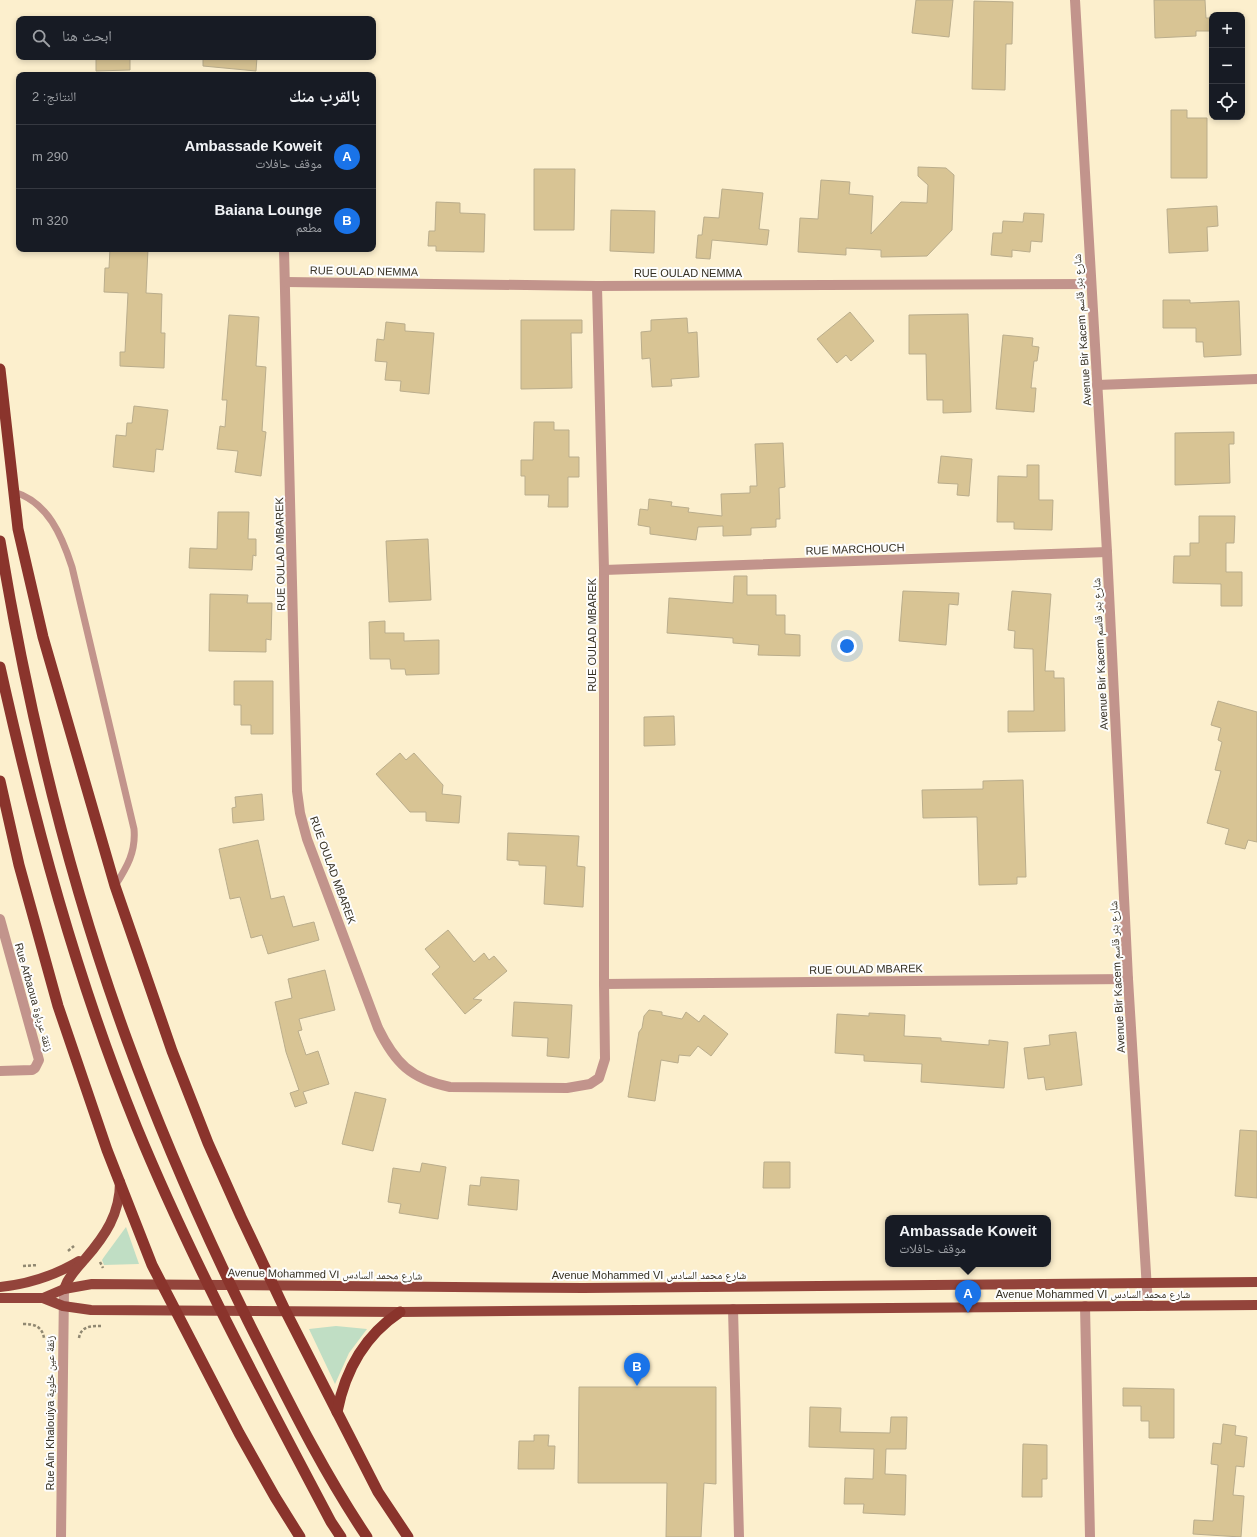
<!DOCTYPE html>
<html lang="ar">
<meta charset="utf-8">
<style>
:root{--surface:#171b24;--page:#20242c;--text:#f1f3f6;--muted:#9ea1a6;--line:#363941;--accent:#1a73e8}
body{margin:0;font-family:Arial,"Noto Naskh Arabic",sans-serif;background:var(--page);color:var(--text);direction:rtl}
.controls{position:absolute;right:12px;top:12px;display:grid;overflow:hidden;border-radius:8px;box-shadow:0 2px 6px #0003}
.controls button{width:36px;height:36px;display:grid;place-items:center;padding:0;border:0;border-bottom:1px solid var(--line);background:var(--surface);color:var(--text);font:20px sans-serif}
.you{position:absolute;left:847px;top:646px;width:14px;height:14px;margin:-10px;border:3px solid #fff;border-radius:50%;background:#1a73e8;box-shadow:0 0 0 6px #1a73e833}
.badge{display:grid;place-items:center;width:26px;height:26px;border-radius:50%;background:var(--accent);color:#fff;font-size:13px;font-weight:700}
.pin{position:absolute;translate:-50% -33px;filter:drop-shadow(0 1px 2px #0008)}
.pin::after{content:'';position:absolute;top:21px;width:14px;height:12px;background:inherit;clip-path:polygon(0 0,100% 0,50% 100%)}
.popup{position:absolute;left:885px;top:1215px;width:166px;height:52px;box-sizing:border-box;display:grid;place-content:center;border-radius:8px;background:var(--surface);filter:drop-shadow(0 1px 3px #0005);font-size:13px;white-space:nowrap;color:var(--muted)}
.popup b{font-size:15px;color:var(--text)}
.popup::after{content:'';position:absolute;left:50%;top:100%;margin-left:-8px;border:8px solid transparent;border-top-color:var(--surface)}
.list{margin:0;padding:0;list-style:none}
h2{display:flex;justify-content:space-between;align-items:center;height:52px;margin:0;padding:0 16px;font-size:17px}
h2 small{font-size:13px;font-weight:400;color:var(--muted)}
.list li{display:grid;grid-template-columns:26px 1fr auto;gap:12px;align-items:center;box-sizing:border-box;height:64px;padding:0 16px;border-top:1px solid var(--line)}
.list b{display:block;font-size:15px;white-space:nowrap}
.list p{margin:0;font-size:13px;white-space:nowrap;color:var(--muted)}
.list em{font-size:13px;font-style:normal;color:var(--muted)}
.icon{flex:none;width:22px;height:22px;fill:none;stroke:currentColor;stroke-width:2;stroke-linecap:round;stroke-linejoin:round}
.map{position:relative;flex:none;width:1257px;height:1537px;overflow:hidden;direction:ltr}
.search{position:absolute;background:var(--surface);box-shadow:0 2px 6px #0003;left:16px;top:16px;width:360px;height:44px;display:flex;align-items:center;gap:10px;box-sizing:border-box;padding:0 14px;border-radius:8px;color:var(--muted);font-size:15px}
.panel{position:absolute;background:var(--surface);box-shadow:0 2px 6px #0003;left:16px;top:72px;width:360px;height:180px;border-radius:8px;direction:rtl}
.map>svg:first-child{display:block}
.green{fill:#c0dec4}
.building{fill:#d8c494;stroke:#baad8c}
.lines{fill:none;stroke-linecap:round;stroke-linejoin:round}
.path{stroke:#908871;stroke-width:2.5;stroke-dasharray:3 2;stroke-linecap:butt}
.service{stroke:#c2948c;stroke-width:7}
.minor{stroke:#c2948c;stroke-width:10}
.tertiary{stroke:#c2948c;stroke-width:10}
.primary{stroke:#93443b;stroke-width:10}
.trunk{stroke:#8a342c;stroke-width:11}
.labels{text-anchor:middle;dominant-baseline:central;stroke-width:4;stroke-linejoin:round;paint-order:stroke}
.street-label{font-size:11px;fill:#353023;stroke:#fdfdfd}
</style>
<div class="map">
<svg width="1257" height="1537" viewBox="0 0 1257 1537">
<rect width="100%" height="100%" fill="#fcefcd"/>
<g class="green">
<polygon points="126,1227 139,1264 104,1265 102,1260 104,1257"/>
<polygon points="336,1326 367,1329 349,1353 335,1384 309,1329"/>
</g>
<g class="building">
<polygon points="916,0 953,0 949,37 912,33"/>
<polygon points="1154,0 1205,0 1206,18 1212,18 1212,31 1196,31 1196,36 1155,38"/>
<polygon points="974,1 1013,2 1012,44 1006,44 1005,90 972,89"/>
<polygon points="96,57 130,57 130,70 96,71"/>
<polygon points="203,57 257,57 256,71 203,66"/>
<polygon points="1171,110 1187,110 1187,118 1207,118 1207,178 1171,178"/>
<polygon points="918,167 946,168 954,175 952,230 927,256 881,257 881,250 846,248 846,255 798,252 800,218 818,219 821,180 850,182 849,194 873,196 871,234 901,202 927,203 928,185 918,176"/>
<polygon points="534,169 575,169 574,230 534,230"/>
<polygon points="722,189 763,193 759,229 769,230 767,245 712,240 710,259 696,258 698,235 702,235 704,217 719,218"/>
<polygon points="436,202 460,203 460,213 485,214 484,252 436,251 436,246 428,246 429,231 435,231"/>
<polygon points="1217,206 1218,226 1207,227 1208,251 1169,253 1167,209"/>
<polygon points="611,210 655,211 654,253 610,251"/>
<polygon points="1024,213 1044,214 1042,242 1031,241 1030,252 1012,250 1012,257 991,255 993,233 1002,233 1003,221 1023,222"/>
<polygon points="110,249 148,249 146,293 162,294 161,333 165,333 164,368 120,366 120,352 125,352 128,293 104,292 105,268 109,268"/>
<polygon points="1163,300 1190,300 1190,303 1239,301 1241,355 1204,357 1203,342 1196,342 1196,328 1163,328"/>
<polygon points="850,312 874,341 851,361 846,355 837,363 817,339"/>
<polygon points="968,314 971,412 943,413 943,400 927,400 926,354 909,354 909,315"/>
<polygon points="229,315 259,317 256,366 266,367 262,431 266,432 261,476 235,472 238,451 217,449 220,426 225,427 227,400 222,400"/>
<polygon points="687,318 688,333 697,332 699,377 671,379 672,386 652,387 650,358 642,359 641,332 651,331 651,320"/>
<polygon points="521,320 582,320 582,333 571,333 572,388 521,389"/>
<polygon points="386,322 405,324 405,331 434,333 429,394 400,391 401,381 385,380 387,362 375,361 377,339 384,340"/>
<polygon points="1003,335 1033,338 1032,346 1039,347 1037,361 1034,361 1031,388 1036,388 1034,412 996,409"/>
<polygon points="134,406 168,410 163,450 156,449 154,472 113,467 116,435 126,436 127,423 132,423"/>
<polygon points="534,422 554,422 554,430 569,430 569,457 579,457 579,477 568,477 568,507 548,507 549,495 525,495 525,476 521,476 521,460 533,460"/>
<polygon points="1234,432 1234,444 1229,444 1230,483 1175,485 1175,433"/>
<polygon points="783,443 785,487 779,488 780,519 776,519 776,527 751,528 751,535 723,536 723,526 698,527 696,540 650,534 650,527 638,525 640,509 648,510 649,499 672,502 671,506 689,508 688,512 722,516 721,494 750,493 750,486 757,486 755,444"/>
<polygon points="941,456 972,459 969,496 957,495 958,484 938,483"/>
<polygon points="1027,465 1039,465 1039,500 1053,500 1052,530 1014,529 1014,522 997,522 998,476 1027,477"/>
<polygon points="218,512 249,512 248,539 256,539 256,556 253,555 252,570 189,568 190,548 217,549"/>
<polygon points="1199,516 1235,516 1234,543 1226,543 1226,572 1242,572 1242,606 1221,606 1221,584 1173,583 1174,556 1190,556 1190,543 1199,543"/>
<polygon points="428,539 431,600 389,602 386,541"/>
<polygon points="734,576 747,576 747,595 776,595 776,615 785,615 785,634 800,635 800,656 758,655 759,645 733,643 733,638 667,633 669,598 733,603"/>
<polygon points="903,591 959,593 958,605 949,604 946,645 899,641"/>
<polygon points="1012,591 1051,594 1045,671 1054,671 1054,678 1064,678 1065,731 1008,732 1008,711 1034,711 1033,649 1014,648 1015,631 1008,630"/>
<polygon points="210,594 248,595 247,603 272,603 271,640 266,639 266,652 209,651"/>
<polygon points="385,621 385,633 404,633 404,641 439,640 439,674 406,675 405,669 391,669 390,659 370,659 369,622"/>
<polygon points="234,681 273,681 273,734 251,734 251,725 241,725 241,705 234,705"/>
<polygon points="1218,701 1257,712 1257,842 1248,840 1245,849 1225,844 1229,829 1207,823 1221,771 1215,770 1222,742 1218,740 1221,728 1211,725"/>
<polygon points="674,716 675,745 644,746 644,717"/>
<polygon points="400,753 406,760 414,753 443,785 442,794 461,796 459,823 426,821 426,812 410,812 376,774"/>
<polygon points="1023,780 1026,877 1017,877 1017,884 979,885 977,817 923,818 922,790 983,789 983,781"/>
<polygon points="262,794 264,820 233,823 232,808 236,807 235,797"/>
<polygon points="508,833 579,836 577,866 585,867 583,907 544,904 546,866 519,865 519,861 507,860"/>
<polygon points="258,840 271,899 284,896 293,927 314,922 319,940 268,954 262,935 251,938 240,897 230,899 219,849"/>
<polygon points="448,930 474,962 484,953 489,960 494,956 507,971 473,999 482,1000 465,1014 432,974 440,967 425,949"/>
<polygon points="325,970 335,1010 299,1019 302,1030 298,1031 306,1055 318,1051 329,1084 303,1092 307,1103 295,1107 290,1093 299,1090 286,1052 275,1002 292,998 288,979"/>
<polygon points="514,1002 572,1005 569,1058 547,1056 548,1038 512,1036"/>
<polygon points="649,1010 662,1012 662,1015 682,1019 686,1012 699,1022 704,1015 728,1034 711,1056 698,1046 690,1056 679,1055 678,1063 661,1060 655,1101 628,1097 639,1032 642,1028 644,1016"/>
<polygon points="869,1013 905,1015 904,1036 941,1038 941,1041 989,1045 989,1040 1008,1042 1004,1088 921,1082 922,1064 864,1061 864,1055 835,1053 837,1014 869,1016"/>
<polygon points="1076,1032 1082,1085 1046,1090 1044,1077 1028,1079 1024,1048 1050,1045 1049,1035"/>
<polygon points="355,1092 386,1099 373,1151 342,1144"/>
<polygon points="1240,1130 1257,1131 1257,1198 1235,1196"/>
<polygon points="764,1162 790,1162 790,1188 763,1188"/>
<polygon points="422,1163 446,1167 438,1219 399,1213 401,1204 388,1202 393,1168 420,1172"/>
<polygon points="481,1177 519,1180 517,1210 468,1205 470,1185 480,1186"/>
<polygon points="579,1387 716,1387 716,1484 704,1483 701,1537 666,1537 667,1483 578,1483"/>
<polygon points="1123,1388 1174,1389 1174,1438 1149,1438 1149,1421 1141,1421 1141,1406 1123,1406"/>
<polygon points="810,1407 841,1408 840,1432 890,1433 891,1417 907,1417 906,1449 886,1449 885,1474 906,1475 905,1515 863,1513 864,1504 844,1504 845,1478 873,1479 874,1449 809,1447"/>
<polygon points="1223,1424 1236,1426 1235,1435 1247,1437 1244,1467 1236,1466 1233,1495 1244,1496 1241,1537 1193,1534 1194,1520 1213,1521 1218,1465 1211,1464 1213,1443 1221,1444"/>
<polygon points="534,1435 549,1435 548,1446 555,1446 554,1469 518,1469 519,1441 534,1441"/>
<polygon points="1023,1444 1047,1445 1047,1479 1042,1479 1042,1497 1022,1497"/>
</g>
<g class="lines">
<g class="path">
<polyline points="68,1251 74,1246"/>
<polyline points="100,1262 103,1268"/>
<polyline points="23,1266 38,1265"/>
<path d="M 23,1324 C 34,1324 42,1326 44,1338"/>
<path d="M 79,1338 C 81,1326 91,1326 101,1326"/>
</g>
<path class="service" d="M 14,492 C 48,502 62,536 72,567 L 134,829 C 136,852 127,867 115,886"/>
<g class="minor">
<path d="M 284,249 L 297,791 L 300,813 L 307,839 L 378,1028 C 395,1063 411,1079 450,1087 L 567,1088 L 590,1084 L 599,1078 L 605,1059 L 604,984 L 604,570 L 597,286"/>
<polyline points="286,282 597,286 1090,284"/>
<polyline points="1097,385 1257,379"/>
<polyline points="604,570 1107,552"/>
<polyline points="0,919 39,1060 35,1068 32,1070 0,1071"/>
<polyline points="604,984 1128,979"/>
<polyline points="1085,1306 1090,1537"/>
<polyline points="733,1309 739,1537"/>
<polyline points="61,1537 64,1289"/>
</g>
<polyline class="tertiary" points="1075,0 1107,552 1128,979 1148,1306"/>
<g class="primary">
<path d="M 0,1287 C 29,1284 54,1276 79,1261"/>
<path d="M 64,1289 C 68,1277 77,1268 85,1259 C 105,1236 120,1214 120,1182"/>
<polyline points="0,1298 43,1298 63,1306 91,1310 400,1312 1257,1305"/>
<polyline points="43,1298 64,1289 92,1284 583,1288 1257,1282"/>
</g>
<g class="trunk">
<polyline points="0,369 18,529 43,637 115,886 172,1051 208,1143 241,1217 285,1310 378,1492 408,1537"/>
<path d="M 0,541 C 28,711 68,878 127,1040 C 162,1136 203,1229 248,1321 C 285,1394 321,1469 367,1537"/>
<path d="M 0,667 C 35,824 76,978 137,1128 C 193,1264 263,1393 331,1522 L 341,1537"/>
<polyline points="0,781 19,865 58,1006 107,1150 152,1265 239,1433 275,1497 300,1537"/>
<path d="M 337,1412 C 345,1371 364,1336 400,1312"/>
</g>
</g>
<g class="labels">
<g class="street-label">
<text transform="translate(364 271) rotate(1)">RUE OULAD NEMMA</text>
<text x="688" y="273">RUE OULAD NEMMA</text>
<text transform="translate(1082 330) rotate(-94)">Avenue Bir Kacem شارع بئر قاسم</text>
<text transform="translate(855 549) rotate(-2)">RUE MARCHOUCH</text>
<text transform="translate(280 554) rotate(-91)">RUE OULAD MBAREK</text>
<text transform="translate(592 635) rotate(-90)">RUE OULAD MBAREK</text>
<text transform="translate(1100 654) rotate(-93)">Avenue Bir Kacem شارع بئر قاسم</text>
<text transform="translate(333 870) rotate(70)">RUE OULAD MBAREK</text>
<text transform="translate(866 969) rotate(-1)">RUE OULAD MBAREK</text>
<text transform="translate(1117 977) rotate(-93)">Avenue Bir Kacem شارع بئر قاسم</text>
<text transform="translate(34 997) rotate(74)">Rue Arbaoua زنقة عرباوة</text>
<text transform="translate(325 1274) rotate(1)">Avenue Mohammed VI شارع محمد السادس</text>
<text x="649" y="1275">Avenue Mohammed VI شارع محمد السادس</text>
<text x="1093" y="1294">Avenue Mohammed VI شارع محمد السادس</text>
<text transform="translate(50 1413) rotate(-90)">Rue Ain Khalouiya زنقة عين خلوية</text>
</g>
</g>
</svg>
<div class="controls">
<button>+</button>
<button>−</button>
<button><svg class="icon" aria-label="locate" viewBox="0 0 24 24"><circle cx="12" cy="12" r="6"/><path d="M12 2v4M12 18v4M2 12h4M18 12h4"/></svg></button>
</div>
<div class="you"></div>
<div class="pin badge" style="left:968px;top:1313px">A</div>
<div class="popup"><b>Ambassade Koweit</b>موقف حافلات</div>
<div class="pin badge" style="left:637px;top:1386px">B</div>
<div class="search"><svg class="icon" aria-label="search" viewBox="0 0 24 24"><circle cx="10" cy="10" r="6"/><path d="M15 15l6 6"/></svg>ابحث هنا</div>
<section class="panel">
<h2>بالقرب منك<small>النتائج: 2</small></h2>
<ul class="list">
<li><span class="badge">A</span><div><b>Ambassade Koweit</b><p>موقف حافلات</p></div><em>290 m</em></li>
<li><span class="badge">B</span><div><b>Baiana Lounge</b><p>مطعم</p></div><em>320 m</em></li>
</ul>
</section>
</div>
